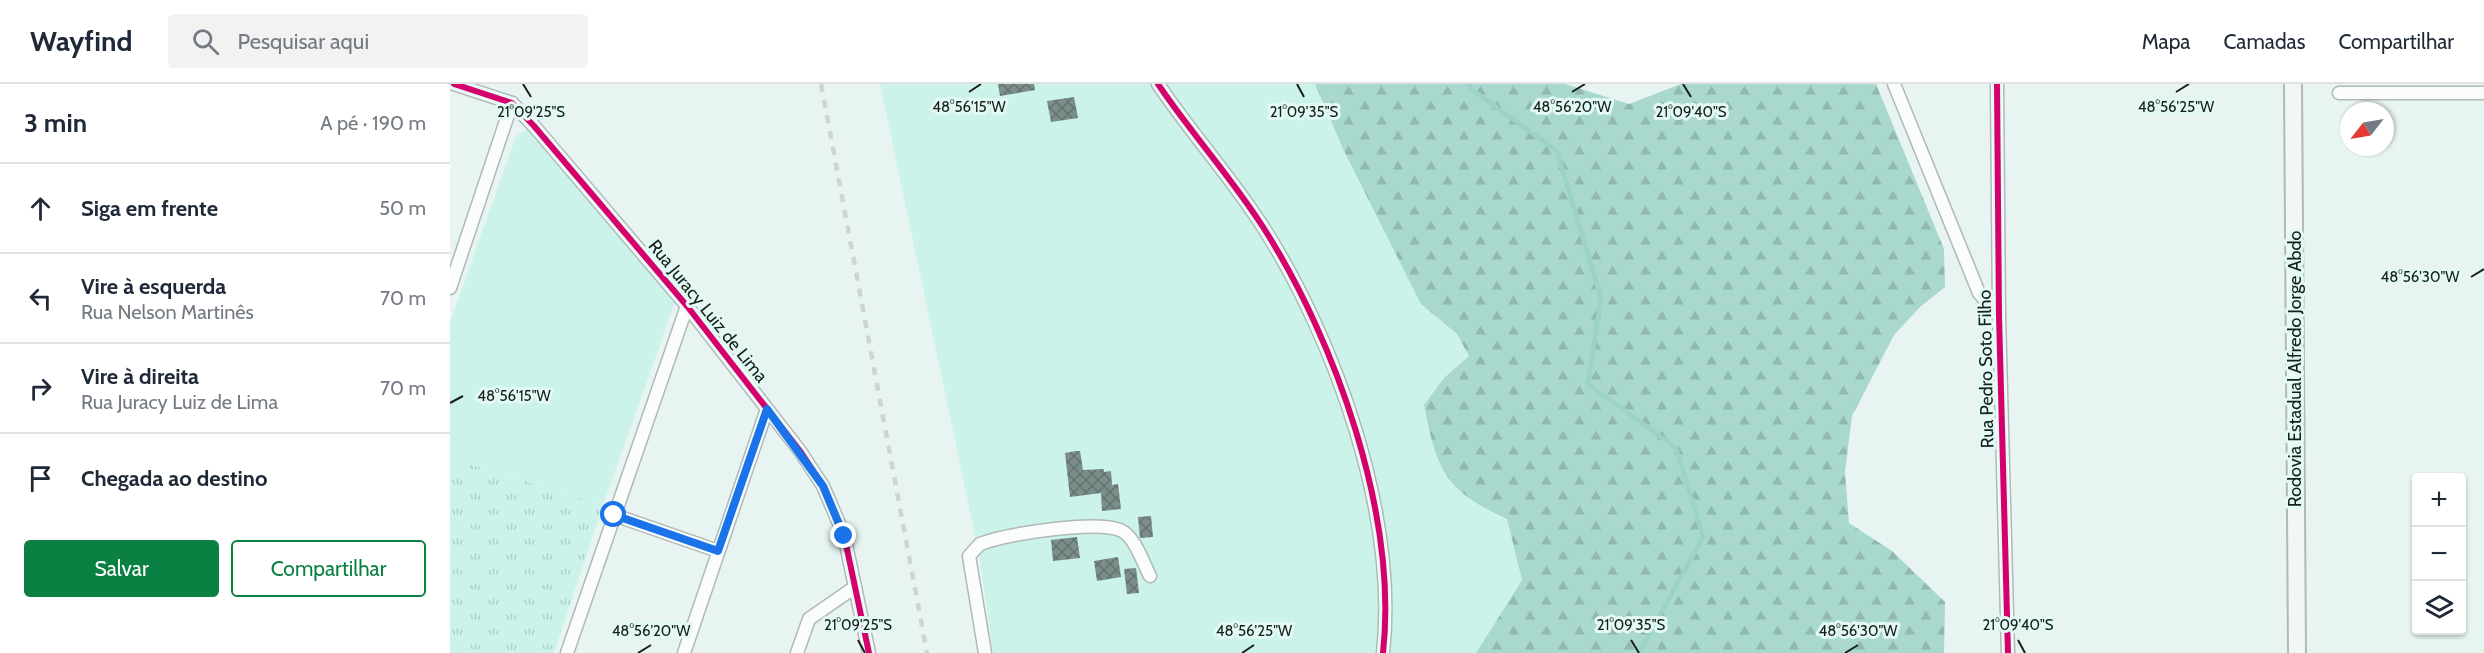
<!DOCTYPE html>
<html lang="pt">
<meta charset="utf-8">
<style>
:root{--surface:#fff;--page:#f2f2f3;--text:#1f2937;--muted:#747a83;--line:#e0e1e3;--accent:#0b8043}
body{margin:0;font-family:Cabin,sans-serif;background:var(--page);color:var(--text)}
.controls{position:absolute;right:18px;bottom:18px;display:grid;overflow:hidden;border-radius:6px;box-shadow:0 2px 4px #0004}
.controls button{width:54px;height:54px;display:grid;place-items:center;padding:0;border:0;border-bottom:2px solid var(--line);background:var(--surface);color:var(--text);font:30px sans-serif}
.compass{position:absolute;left:1890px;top:18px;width:54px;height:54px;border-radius:50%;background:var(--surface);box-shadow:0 2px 4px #0004;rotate:239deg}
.stop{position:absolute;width:18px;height:18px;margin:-14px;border:4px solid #1a73e8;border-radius:50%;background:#fff}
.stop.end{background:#1a73e8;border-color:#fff;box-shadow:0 2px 6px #0008}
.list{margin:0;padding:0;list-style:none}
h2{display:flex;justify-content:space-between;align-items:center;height:78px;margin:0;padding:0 24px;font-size:26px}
h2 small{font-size:20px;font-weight:400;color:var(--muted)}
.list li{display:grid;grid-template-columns:39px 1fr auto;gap:18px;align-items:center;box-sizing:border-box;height:90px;padding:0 24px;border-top:2px solid var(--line)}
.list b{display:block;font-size:22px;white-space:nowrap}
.list p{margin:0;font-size:20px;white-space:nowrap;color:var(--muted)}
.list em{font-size:20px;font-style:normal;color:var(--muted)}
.actions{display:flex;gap:12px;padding:18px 24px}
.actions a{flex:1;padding:14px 0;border:2px solid var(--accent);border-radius:6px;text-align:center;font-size:21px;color:var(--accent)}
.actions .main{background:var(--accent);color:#fff}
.icon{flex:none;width:33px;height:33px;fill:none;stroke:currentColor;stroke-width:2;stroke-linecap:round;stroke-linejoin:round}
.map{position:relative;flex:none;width:2034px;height:569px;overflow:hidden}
header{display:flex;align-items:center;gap:36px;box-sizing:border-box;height:84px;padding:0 30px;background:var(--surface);border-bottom:2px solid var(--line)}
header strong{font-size:28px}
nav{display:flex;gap:33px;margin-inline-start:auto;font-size:21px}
.search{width:420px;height:54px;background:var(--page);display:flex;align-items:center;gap:15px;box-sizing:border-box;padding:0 21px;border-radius:6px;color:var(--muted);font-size:22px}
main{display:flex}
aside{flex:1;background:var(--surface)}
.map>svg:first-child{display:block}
.grass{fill:#cbf3ea}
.forest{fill:url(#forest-firs)}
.park{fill:url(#park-tufts)}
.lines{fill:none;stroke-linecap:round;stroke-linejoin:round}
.stream{stroke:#9bd3c8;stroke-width:4.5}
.building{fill:url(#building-cross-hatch)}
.street-casing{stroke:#afb9b7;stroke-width:15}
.secondary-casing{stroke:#afb9b7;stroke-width:20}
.street{stroke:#fbfdfd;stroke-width:12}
.secondary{stroke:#f2f7f6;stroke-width:16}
.rail{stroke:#cfd4d2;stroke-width:4.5;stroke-dasharray:8 8;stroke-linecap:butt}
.cycleway-casing{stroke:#e2f9f4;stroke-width:10}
.cycleway{stroke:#d6006c;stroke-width:6}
.route{stroke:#1a73e8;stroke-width:8}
.ticks{fill:none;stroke:#171f1d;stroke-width:2}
.labels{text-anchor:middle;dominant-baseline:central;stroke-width:6;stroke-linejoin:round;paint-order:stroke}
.street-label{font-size:18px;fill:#171f1d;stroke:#e2f9f4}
.ticks-label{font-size:15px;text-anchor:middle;fill:#171f1d;stroke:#e2f9f4;stroke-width:6;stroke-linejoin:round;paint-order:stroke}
</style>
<header>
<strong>Wayfind</strong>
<div class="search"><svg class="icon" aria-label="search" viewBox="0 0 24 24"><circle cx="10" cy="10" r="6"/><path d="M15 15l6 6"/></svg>Pesquisar aqui</div>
<nav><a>Mapa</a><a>Camadas</a><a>Compartilhar</a></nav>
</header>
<main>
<aside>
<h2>3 min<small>A pé · 190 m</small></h2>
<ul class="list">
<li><svg class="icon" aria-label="ahead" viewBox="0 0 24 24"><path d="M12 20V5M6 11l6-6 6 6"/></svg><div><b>Siga em frente</b></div><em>50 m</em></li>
<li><svg class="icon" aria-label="left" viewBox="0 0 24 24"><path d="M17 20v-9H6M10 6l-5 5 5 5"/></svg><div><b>Vire à esquerda</b><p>Rua Nelson Martinês</p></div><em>70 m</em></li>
<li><svg class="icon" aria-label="right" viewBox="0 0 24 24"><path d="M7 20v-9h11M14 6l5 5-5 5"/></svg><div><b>Vire à direita</b><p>Rua Juracy Luiz de Lima</p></div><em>70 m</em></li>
<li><svg class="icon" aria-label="arrive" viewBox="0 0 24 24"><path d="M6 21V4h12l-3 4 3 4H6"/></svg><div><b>Chegada ao destino</b></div></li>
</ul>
<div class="actions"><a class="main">Salvar</a><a>Compartilhar</a></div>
</aside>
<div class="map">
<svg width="2034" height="569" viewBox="0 0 2034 569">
<defs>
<pattern id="forest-firs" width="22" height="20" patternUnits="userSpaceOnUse" patternTransform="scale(1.5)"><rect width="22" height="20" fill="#a9d8cf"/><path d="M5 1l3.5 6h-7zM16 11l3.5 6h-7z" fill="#91b9b1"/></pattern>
<pattern id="park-tufts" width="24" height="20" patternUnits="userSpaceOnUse" patternTransform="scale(1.5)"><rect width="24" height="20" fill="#cbf3ea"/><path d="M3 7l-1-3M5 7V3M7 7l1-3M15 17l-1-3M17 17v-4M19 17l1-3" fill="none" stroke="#aed0c8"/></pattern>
<pattern id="building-cross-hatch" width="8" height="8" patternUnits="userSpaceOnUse" patternTransform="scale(1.5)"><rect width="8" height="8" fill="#7b8e8a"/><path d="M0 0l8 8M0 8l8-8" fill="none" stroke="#647370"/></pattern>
</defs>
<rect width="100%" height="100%" fill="#e7f4f1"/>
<g class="grass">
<polygon points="430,0 865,0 894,67 977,225 1007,250 1019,272 994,294 1040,428 1057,435 1072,496 1026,569 543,569 529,470"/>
<polygon points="78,44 225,218 153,421 0,374 0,239 66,52"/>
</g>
<path class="forest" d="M 865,0 L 1115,0 L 1179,20 L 1231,0 L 1426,0 L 1494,165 L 1495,203 L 1470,223 L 1444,251 L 1402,332 L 1395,388 L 1399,439 L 1442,467 L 1495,518 L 1494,569 L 1026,569 L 1072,496 L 1057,435 C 994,406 987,386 974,321 L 994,294 L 1019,272 L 1007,250 L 971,220 L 894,67 Z"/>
<polygon class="park" points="0,374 153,421 104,569 0,569"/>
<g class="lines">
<polyline class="stream" points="1019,0 1021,5 1107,67 1151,214 1138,300 1226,364 1253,453 1189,569"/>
</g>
<g class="building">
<polygon points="548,0 584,0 585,6 550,12"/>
<polygon points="624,13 628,34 601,38 597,17"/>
<polygon points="626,367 630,367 633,386 654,385 654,388 661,387 662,401 668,400 671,425 652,427 651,409 620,413 615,369"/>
<polygon points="701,432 703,453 690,454 688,433"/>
<polygon points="627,453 630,474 603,477 601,456"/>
<polygon points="668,473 671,493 647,497 644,477"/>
<polygon points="686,484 689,509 677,510 674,485"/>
</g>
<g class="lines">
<defs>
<g id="street">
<polyline points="4,0 62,19 84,42 237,222 350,367 373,402 394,451 419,569"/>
<path d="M 708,0 C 741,49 781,93 813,143 C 886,257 948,432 933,569"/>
<polyline points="1444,0 1529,209 1549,232"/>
<polyline points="1547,0 1549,232 1558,569"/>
<polyline points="1889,9 2034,9"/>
<polyline points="0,204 62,19"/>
<polyline points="164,431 268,467"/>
<polyline points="117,569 237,222"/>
<polyline points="234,569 317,325"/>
<polyline points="347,569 359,535 405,503"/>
<path d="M 535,569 L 519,472 L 530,460 C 557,450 644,436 670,446 C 685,452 693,479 700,492"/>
</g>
<polyline id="secondary" points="1843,0 1847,569"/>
</defs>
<use href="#street" class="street-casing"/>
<use href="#secondary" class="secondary-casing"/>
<use href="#street" class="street"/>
<use href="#secondary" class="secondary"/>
<polyline class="rail" points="371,0 477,569"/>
<defs>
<g id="cycleway">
<polyline points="4,0 62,19 84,42 237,222 350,367 373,402 394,451 419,569"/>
<path d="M 708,0 C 741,49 781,93 813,143 C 886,257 948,432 933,569"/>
<polyline points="1547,0 1549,232 1558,569"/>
</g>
</defs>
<use href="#cycleway" class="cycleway-casing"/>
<use href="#cycleway" class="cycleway"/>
</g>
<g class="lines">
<polyline class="route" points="164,431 268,467 317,325 373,402 394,452"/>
</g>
<path class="ticks" d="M 73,0 L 81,13M 847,0 L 854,13M 1233,0 L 1241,13M 519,8 L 531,0M 1122,8 L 1135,0M 1726,8 L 1739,0M 2021,193 L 2034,185M 0,319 L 13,312M 408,556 L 415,569M 1181,556 L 1189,569M 1568,556 L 1575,569M 188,569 L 201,561M 792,569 L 804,561M 1395,569 L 1408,561"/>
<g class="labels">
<g class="street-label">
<text transform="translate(258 227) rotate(51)">Rua Juracy Luiz de Lima</text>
<text transform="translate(1536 285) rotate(-91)">Rua Pedro Soto Filho</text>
<text transform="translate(1845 285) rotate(-90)">Rodovia Estadual Alfredo Jorge Abdo</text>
</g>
</g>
<g class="ticks-label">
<text x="1726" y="28">48°56'25"W</text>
<text x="519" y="28">48°56'15"W</text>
<text x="1122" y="28">48°56'20"W</text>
<text x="1241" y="33">21°09'40"S</text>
<text x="81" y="33">21°09'25"S</text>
<text x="854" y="33">21°09'35"S</text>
<text x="1970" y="198">48°56'30"W</text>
<text x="64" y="317">48°56'15"W</text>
<text x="408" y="546">21°09'25"S</text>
<text x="1181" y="546">21°09'35"S</text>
<text x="1568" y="546">21°09'40"S</text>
<text x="201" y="552">48°56'20"W</text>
<text x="804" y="552">48°56'25"W</text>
<text x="1408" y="552">48°56'30"W</text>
</g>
</svg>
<div class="controls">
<button>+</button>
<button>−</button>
<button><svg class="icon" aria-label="layers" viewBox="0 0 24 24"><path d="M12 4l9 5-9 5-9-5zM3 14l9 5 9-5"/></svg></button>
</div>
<svg class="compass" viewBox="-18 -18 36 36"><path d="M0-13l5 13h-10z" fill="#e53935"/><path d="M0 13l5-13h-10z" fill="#747a83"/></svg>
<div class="stop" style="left:164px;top:431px"></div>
<div class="stop end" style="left:394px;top:452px"></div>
</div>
</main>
